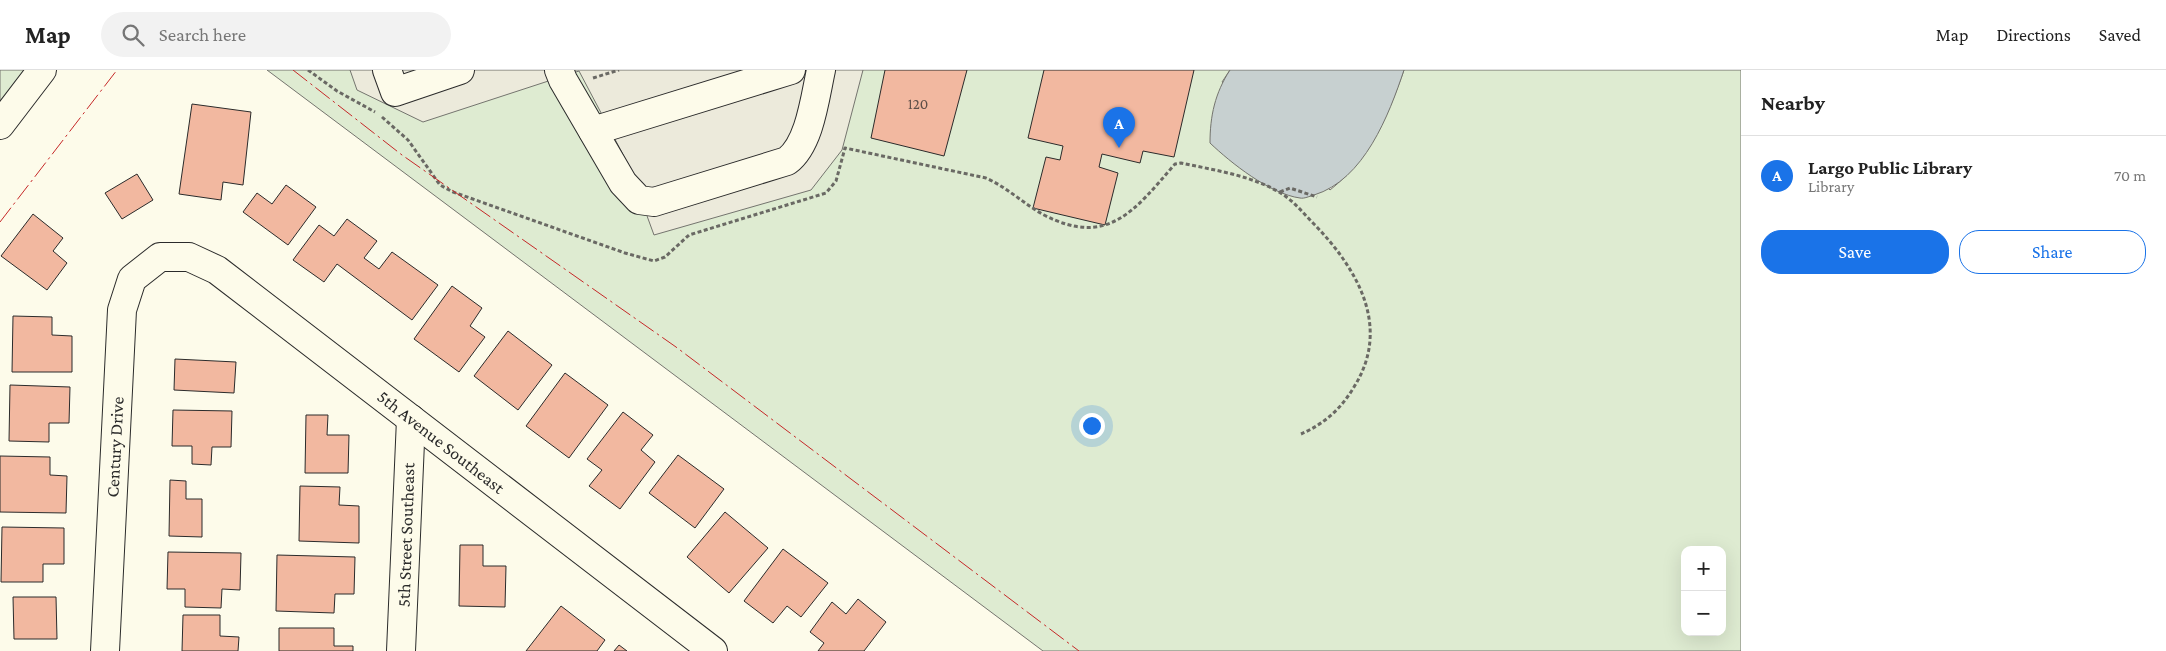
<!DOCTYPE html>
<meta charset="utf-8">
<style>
:root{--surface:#fff;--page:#f2f2f2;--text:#222;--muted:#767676;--line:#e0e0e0;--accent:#1a73e8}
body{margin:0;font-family:"Crimson Pro",serif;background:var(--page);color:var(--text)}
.controls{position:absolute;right:15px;bottom:15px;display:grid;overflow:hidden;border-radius:10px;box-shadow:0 5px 20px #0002}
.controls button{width:45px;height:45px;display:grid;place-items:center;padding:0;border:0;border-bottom:1px solid var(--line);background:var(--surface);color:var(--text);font:25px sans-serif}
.you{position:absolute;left:1091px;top:355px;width:18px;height:18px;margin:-12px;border:4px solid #fff;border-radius:50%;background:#1a73e8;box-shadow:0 0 0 8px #1a73e833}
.badge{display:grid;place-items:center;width:32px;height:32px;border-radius:50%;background:var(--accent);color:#fff;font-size:16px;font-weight:700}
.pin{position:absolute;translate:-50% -41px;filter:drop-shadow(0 1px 2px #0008)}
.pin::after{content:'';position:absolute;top:26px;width:18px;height:15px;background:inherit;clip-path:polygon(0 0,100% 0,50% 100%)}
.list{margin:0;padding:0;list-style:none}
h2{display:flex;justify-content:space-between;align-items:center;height:65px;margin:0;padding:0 20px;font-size:21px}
h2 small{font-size:16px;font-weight:400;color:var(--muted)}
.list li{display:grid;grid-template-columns:32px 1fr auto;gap:15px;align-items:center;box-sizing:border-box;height:80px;padding:0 20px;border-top:1px solid var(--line)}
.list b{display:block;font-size:19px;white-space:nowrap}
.list p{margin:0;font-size:16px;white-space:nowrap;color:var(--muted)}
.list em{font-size:16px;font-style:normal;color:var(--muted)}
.actions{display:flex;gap:10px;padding:15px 20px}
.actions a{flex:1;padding:11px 0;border:1px solid var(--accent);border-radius:20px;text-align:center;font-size:18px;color:var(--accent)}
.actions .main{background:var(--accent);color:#fff}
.icon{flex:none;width:28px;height:28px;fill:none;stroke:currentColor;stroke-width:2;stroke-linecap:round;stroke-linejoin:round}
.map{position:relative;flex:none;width:1741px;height:581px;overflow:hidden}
header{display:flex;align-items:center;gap:30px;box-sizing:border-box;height:70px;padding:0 25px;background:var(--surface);border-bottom:1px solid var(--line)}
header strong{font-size:24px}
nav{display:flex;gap:28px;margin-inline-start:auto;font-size:18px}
.search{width:350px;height:45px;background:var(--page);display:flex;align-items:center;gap:12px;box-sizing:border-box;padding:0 18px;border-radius:28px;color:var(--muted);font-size:19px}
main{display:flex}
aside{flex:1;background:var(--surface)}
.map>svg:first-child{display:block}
.green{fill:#deebd1;stroke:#74746e;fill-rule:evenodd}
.parking{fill:#eceadb;stroke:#74746e}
.water{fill:#c7d0d0;stroke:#74746e}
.building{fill:#f2b8a0;stroke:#2b2b2b}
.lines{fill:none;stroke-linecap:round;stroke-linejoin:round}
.minor-casing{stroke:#2b2b2b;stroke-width:30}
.path{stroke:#6a6964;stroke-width:3;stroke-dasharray:4 2.5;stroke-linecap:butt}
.minor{stroke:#fdfbea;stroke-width:28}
.power{stroke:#c62828;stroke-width:1;stroke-dasharray:18 4 2.5 4;stroke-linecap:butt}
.labels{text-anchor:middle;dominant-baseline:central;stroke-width:4;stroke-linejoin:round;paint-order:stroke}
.number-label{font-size:15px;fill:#5d4e48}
.street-label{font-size:18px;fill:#2b2b2b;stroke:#fdfbea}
</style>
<header>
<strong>Map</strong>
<div class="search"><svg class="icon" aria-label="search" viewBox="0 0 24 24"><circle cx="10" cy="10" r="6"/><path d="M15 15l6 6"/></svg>Search here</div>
<nav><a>Map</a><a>Directions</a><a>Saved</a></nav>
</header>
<main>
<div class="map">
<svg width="1741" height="581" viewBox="0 0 1741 581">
<rect width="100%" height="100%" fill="#fdfbea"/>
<g class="green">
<polygon points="0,0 25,0 0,33"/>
<path d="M 267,0 L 1230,0 L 1222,12 L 1330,120 C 1369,89 1388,46 1404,0 L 1741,0 L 1741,581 L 1043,581 ZM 1685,480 L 1722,480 L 1722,562 L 1685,562 Z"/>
</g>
<polygon class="parking" points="350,0 863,0 842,80 811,120 654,165 628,94 579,1 423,52 357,20"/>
<path class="water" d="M 1230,0 L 1404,0 C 1389,45 1364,110 1314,125 C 1310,126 1304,129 1300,128 C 1270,124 1231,93 1210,73 C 1210,46 1215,23 1230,0 Z"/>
<g class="building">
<polygon points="885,0 967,0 944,86 871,68"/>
<polygon points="1044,0 1194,0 1174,87 1143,81 1140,93 1102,84 1099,97 1118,103 1105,155 1033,138 1046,87 1060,90 1063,76 1028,68"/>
<polygon points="192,34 251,42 243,115 223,112 221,130 179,124"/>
<polygon points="137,104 153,130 122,149 105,123"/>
<polygon points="286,115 316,137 288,175 243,142 257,123 272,134"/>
<polygon points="33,144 63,168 53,181 67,193 47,220 1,186"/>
<polygon points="347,149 377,171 364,188 379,199 392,182 438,215 412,250 337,194 324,212 293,190 319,155 334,166"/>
<polygon points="452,216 482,238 470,256 485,267 459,302 414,269"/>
<polygon points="13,246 52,247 52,265 72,266 72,302 12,302"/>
<polygon points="508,261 552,295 518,340 474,306"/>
<polygon points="175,289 236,292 234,323 174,320"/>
<polygon points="565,303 608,335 569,388 526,356"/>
<polygon points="10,315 70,317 69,353 49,353 49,372 9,371"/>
<polygon points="173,340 232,341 231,377 212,377 211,395 192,394 192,376 172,376"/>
<polygon points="623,342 653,365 641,380 655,392 620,439 589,416 602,400 587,389"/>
<polygon points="306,345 328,345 327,365 349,365 348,403 305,403"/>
<polygon points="678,385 724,419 695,458 649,423"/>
<polygon points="0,386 50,387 50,405 67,406 66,443 0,442"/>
<polygon points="170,410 186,411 186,429 202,429 202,467 169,466"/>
<polygon points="300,416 340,417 339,435 359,436 359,473 299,471"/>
<polygon points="725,442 768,478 729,523 687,487"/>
<polygon points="2,457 64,458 64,494 43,494 43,512 1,512"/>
<polygon points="460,475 483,475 483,496 506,496 505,537 459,536"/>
<polygon points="783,479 828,513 801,547 787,536 773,553 744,531"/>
<polygon points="168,482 241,483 240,520 222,519 221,538 185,537 185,519 167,519"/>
<polygon points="277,485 355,487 354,524 335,524 334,543 276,541"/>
<polygon points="13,527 56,527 57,569 14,569"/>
<polygon points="858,529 886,552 864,581 818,581 824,573 810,562 832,532 846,544"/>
<polygon points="561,536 605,570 597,581 526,581"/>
<polygon points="183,545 220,545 220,566 239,567 238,581 182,581"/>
<polygon points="279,558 334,558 334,576 353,576 353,581 279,581"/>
<polygon points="619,575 627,581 614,581"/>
</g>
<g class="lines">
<defs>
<g id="minor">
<polyline points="387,0 395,22 460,0"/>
<path d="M 559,0 L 563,10 L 623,113 L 639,130 L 654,132 L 787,91 C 810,74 815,27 821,0"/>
<polyline points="0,55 42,0"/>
<polyline points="593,61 791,0"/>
<polyline points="105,581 122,240 132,209 160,187 189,187 217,200 713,581"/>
<polyline points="401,581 411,349"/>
</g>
</defs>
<use href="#minor" class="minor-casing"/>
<g class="path">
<polyline points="308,0 337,21 375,42"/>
<polyline points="593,8 619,0"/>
<path d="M 382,47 L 408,70 L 440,115 L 453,122 L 625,183 L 654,191 L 665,187 L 689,165 L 826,123 L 836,111 L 845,78 L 986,108 C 1008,118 1024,134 1044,145 C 1108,178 1135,140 1175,94 L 1181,93 C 1214,100 1249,105 1279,122 C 1293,130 1303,143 1315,155 C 1359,201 1391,258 1354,317 C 1341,339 1324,354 1301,364"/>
<polyline points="1280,122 1290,118 1317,127"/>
</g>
<use href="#minor" class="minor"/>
<g class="power">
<polyline points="293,0 402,85 676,277 1079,581"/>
<polyline points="0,152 117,0"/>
</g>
</g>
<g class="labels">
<g class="number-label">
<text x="918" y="34">120</text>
</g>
<g class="street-label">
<text transform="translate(441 372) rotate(38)">5th Avenue Southeast</text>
<text transform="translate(115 377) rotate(-87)">Century Drive</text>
<text transform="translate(406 465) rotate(-88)">5th Street Southeast</text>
</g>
</g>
</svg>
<div class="controls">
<button>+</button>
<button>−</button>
</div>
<div class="you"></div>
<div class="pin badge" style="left:1119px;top:78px">A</div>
</div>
<aside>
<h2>Nearby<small></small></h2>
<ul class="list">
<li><span class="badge">A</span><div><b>Largo Public Library</b><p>Library</p></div><em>70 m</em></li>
</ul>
<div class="actions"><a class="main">Save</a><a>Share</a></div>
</aside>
</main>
